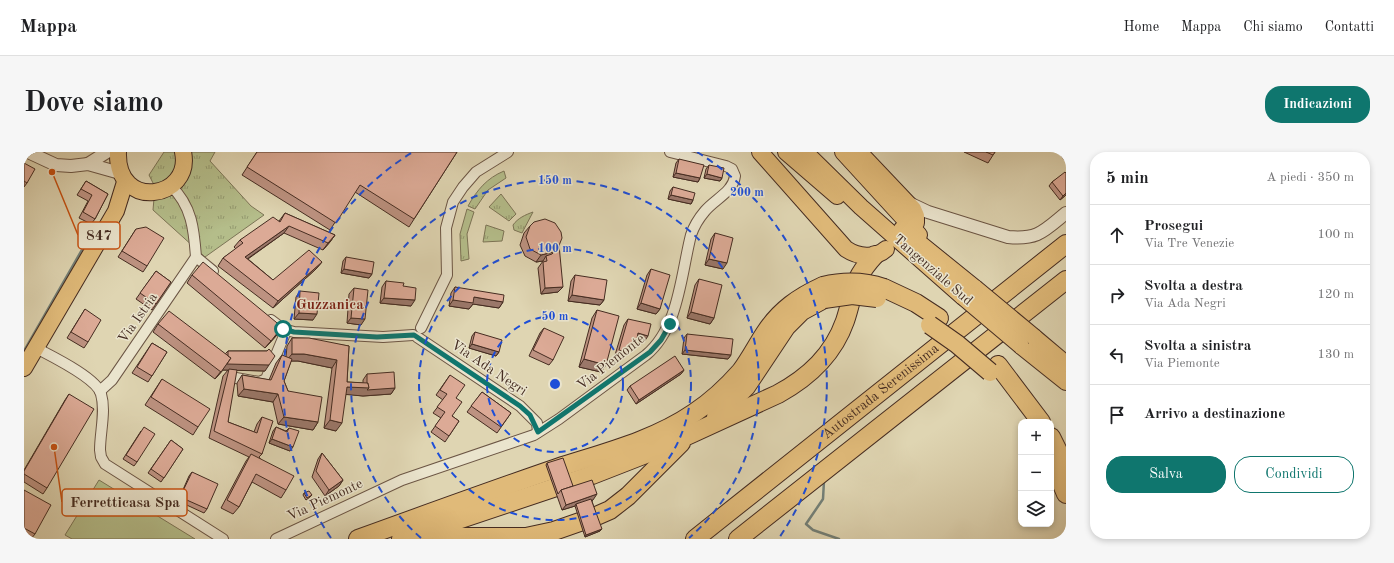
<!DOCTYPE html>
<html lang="it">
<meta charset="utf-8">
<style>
:root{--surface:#fff;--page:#f6f6f6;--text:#202124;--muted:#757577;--line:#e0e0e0;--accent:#0f766e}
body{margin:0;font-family:"Old Standard TT",serif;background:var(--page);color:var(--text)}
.controls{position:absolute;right:12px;bottom:12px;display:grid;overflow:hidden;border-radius:8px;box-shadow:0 2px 6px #0003}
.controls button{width:36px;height:36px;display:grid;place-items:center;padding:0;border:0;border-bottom:1px solid var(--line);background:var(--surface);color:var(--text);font:20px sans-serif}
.stop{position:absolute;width:12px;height:12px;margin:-9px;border:3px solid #0f766e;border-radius:50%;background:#fff}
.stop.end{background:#0f766e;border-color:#fff;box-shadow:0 1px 4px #0008}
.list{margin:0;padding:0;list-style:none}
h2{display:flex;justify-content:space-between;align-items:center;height:52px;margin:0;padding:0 16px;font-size:17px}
h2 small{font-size:13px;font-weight:400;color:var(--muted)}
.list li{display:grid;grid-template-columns:26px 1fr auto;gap:12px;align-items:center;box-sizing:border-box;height:60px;padding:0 16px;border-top:1px solid var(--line)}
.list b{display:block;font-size:15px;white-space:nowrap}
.list p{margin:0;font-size:13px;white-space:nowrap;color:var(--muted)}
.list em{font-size:13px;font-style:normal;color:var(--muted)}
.actions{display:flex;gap:8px;padding:12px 16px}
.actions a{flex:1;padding:9px 0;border:1px solid var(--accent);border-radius:16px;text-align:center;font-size:14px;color:var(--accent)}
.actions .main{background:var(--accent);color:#fff}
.icon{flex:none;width:22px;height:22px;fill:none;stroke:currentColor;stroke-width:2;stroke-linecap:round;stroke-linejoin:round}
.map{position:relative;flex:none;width:1042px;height:387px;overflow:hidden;border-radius:16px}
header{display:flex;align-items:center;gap:24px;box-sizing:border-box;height:56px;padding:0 20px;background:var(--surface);border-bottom:1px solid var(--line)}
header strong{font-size:19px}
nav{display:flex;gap:22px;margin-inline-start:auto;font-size:14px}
.intro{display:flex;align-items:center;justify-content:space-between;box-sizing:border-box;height:96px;padding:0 24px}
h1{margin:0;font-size:28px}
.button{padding:10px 18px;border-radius:16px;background:var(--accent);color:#fff;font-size:14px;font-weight:700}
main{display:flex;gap:24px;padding:0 24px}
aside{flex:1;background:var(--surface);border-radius:16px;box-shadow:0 2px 6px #0003}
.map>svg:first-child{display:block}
.grass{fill:url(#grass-tufts);stroke:#7c7456}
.garden{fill:#b4bd8a;stroke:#7c7456}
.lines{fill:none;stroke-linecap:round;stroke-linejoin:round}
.stream{stroke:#748077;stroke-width:2.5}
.minor-casing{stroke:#6c5645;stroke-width:12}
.tertiary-casing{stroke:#6c5645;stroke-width:14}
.primary-casing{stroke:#452c21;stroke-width:18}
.trunk-casing{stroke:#452c21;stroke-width:18}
.motorway-casing{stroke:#452c21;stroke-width:20}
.minor{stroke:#eae4cd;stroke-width:10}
.tertiary{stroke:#eae4cd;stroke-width:12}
.primary{stroke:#e0ba79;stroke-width:16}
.trunk{stroke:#e0ba79;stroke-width:16}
.motorway{stroke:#e0ba79;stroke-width:18}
.trunk-bridge-casing{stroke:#452c21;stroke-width:18;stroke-linecap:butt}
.motorway-bridge-casing{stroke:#452c21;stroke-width:20;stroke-linecap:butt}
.trunk-bridge{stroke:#e0ba79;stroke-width:16}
.motorway-bridge{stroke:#e0ba79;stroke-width:18}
.wall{fill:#bd9281;stroke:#452c21}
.shaded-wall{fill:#9a7769;stroke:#452c21}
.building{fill:#dcaa96;stroke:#452c21}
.route{stroke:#0f766e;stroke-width:5}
.ring{fill:none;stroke:#1d4ed8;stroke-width:2;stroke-dasharray:7 5}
.labels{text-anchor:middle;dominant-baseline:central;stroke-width:3;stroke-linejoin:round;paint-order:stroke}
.street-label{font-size:14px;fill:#452c21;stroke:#eae4cd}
.neighbourhood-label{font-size:15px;font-weight:bold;fill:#7a1f14;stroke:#eae4cd}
.centre{fill:#1d4ed8;stroke:#eae4cd;stroke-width:2}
.ring-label{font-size:12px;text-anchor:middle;font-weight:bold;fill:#1d4ed8;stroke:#eae4cd;stroke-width:3;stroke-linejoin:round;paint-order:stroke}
.leader{fill:none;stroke:#c75010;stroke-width:1.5}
.callout-dot{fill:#c75010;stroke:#eae4cd;stroke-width:1.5}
.callout{fill:#eae4cd;stroke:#c75010;stroke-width:1.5}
.callout-label{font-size:15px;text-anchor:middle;font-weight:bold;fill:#452c21}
</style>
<header>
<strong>Mappa</strong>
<nav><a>Home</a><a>Mappa</a><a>Chi siamo</a><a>Contatti</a></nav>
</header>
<div class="intro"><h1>Dove siamo</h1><a class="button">Indicazioni</a></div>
<main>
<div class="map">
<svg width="1042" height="387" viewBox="0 0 1042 387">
<defs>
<pattern id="grass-tufts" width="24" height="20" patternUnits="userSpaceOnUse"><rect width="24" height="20" fill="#b4bd8a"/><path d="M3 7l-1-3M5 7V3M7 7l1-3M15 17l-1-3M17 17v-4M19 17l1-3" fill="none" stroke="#949a70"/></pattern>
</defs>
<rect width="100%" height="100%" fill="#dfd5b2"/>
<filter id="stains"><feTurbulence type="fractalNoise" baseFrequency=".005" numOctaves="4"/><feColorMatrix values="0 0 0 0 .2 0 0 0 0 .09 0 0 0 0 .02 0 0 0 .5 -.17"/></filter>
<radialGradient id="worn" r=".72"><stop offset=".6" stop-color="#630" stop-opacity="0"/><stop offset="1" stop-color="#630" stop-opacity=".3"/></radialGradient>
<g class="grass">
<polygon points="140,0 191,0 186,9 227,54 240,63 181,105 129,58 131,35 125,23"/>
<path d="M 480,19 L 482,26 L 464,38 L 451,57 L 444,54 C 453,38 463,26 480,19 Z"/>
<polygon points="477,42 492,62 485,69 465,55"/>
<polygon points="443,57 450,60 443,82 445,107 437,109 436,82"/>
<path d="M 509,60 L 498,81 L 490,78 L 489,73 C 494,66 501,63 509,60 Z"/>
<polygon points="462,73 480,79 478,89 459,90"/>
</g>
<polygon class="garden" points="75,328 171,387 48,387 41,383"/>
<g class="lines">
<g class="stream">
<polyline points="0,199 63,89"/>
<polyline points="800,329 799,347 782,372 789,378 815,387"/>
</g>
<defs>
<g id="minor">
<path d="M 147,34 C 168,54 170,78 172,105 L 189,119"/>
<polyline points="247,168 259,177 270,180 359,185 389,183"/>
<polyline points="397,176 423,123 422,76 429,50 439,35 452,20 484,0"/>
<polyline points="393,185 496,254 513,271 514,280"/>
<path d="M 12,196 C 27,204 73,226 77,242 C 82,259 76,280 76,298 L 77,305 L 81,312 L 199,387"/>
<polyline points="212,226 235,230 242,227 262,179"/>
<polyline points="76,239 88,228 172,105"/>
<path d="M 252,387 L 378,328 L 510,283 L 535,267 L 622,203 C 655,176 657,122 667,83 C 670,74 675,66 681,59 C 691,47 709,40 711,24 L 708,17 L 702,14 L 646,0"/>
</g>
<g id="tertiary">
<polyline points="4,0 32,13 47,14 64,12 96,21"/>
<polyline points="64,12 83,0"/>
<path d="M 883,50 L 904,60 L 984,85 C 1014,88 1020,79 1042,61"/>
</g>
<g id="primary">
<path d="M 94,0 C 92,60 169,47 159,0"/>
<path d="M 736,0 L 822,97 C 834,105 851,107 862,97"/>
<polyline points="835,0 889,57 892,64 892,71"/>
<polyline points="0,216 92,59 101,30"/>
</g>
<g id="trunk">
<polyline points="762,0 813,44"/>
<polyline points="781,0 837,55 939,145"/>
<polyline points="819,0 895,83"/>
<polyline points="878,77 951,136"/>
<polyline points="1010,185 1042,212"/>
<polyline points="997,194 1042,230"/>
</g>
<g id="motorway">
<polyline points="860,136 892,151 915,166"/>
<polyline points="974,213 1017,270"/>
<polyline points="692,265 722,235 762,175 778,159 800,147"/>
<polyline points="1027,285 1042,315"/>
<polyline points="1027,306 1042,342"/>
<polyline points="402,385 502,385 530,379 570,365 586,358 604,344 657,291"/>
<path d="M 334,387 C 400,363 466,339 533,316 C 579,301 629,289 670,261 C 688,249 703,235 717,219 C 726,207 733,193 741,181 C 756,158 775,145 799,134"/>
<path d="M 377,387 L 568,323 L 632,298 L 754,242 C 785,225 809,203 821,169 C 831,139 827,129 851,103"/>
<path id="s1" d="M 671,387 L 1042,92"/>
<polyline points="714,387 1042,128"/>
</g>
</defs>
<use href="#minor" class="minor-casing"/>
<use href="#tertiary" class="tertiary-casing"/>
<use href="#primary" class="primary-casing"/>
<use href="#trunk" class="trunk-casing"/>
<use href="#motorway" class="motorway-casing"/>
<use href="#minor" class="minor"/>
<use href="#tertiary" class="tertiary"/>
<use href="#primary" class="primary"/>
<use href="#trunk" class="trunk"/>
<use href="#motorway" class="motorway"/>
<defs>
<g id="trunk-bridge">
<polyline points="951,136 1010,185"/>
<polyline points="939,145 997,194"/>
</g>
<g id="motorway-bridge">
<path d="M 799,134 C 820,129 839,129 860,136"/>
<polyline points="800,147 828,143 853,146"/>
<polyline points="906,173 933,192 966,220"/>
</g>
</defs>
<use href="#trunk-bridge" class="trunk-bridge-casing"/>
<use href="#motorway-bridge" class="motorway-bridge-casing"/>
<use href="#trunk-bridge" class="trunk-bridge"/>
<use href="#motorway-bridge" class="motorway-bridge"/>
</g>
<g class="wall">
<polygon points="233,0 433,0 385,75 331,40 306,78 218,23"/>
<polygon points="940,0 971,0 964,11"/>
<polygon points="1034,0 1042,0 1042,10"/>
<polygon points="655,7 676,26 674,30 649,25 652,11"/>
<polygon points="0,11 3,31 0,35"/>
<polygon points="685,13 698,26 696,29 680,26 682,17"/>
<polygon points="1042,21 1042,43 1036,48 1025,34 1028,30"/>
<polygon points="62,29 84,42 71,67 67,72 55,66 64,49 53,43"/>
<polygon points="649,35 669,48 667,52 644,47 646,39"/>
<polygon points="261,61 311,83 306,90 299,98 260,81 224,107 249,128 298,110 292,117 249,156 194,114 199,106 212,97 210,95 216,88 255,69"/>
<polygon points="506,74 535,94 534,140 517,142 514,116 519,109 512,110 501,104 496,93 500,81"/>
<polygon points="112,77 123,114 119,120 94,105"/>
<polygon points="691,81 699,117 681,113 687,87"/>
<polygon points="322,105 348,122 345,126 317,121 319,109"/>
<polygon points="627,117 636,157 632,162 613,157 623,123"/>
<polygon points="132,119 147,130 128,158 112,147"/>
<polygon points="168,123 253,183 241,196 163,131"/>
<polygon points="551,123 580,148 576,153 544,149 547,129"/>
<polygon points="675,127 690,166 686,172 663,166 671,133"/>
<polygon points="362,129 379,134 387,154 356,151 358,135"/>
<polygon points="431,135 479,150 475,156 449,152 445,157 425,154 427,141"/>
<polygon points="330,136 337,173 323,171 325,142"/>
<polygon points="276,139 289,168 270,167 272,145"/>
<polygon points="61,157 64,190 60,196 43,186"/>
<polygon points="573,158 577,220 555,215 568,166"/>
<polygon points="604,167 620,190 613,188 608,198 599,207 591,203 600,173"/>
<polygon points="134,172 201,202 204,199 243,199 241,219 211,218 204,270 230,280 233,272 238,265 238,302 235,305 262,338 257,346 228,330 215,355 209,362 197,356 222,309 225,305 185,286 199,224 204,218 199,218 191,227 129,180"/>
<polygon points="520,176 529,208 525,213 505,204 516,181"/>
<polygon points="451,180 475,200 472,204 445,196 448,184"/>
<polygon points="663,182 707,203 704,207 658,202 660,186"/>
<polygon points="268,186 325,194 323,230 339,231 339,228 343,222 371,236 367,242 339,244 322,242 312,279 300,276 308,216 274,209 267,209 260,229 264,239 294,270 289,278 254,272 249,250 214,244 213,231 218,223 245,228 252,211 258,203 262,205 263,194"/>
<polygon points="128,191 143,200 124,230 108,221"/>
<polygon points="660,218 657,222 612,252 603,238 606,234"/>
<polygon points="426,223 432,246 428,264 435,269 421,290 407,280 417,266 409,261 419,248 412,243"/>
<polygon points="138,227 174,275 169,283 121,253"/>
<polygon points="458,240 487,261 473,281 443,260"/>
<polygon points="45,242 23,336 19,342 0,330 0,318 41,248"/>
<polygon points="252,275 262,279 265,276 266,299 245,291 249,279"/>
<polygon points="117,279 113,310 110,314 99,307"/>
<polygon points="147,288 159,297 137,330 124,321"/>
<polygon points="298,301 319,328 315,334 301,344 288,325 294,307"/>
<polygon points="523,311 549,334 569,348 568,349 576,379 561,385 551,354 538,358 522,313"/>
<polygon points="168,320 183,357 180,361 154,349 165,324"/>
<polygon points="0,338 11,382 7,387 1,387 0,386"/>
<polygon points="280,341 288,343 286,345 282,348 279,343"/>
</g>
<g class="shaded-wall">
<polygon points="652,21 676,26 674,30 649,25"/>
<polygon points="683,22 698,26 696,29 680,26"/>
<polygon points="1042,41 1042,43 1036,48 1039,44"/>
<polygon points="647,43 669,48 667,52 644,47"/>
<polygon points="265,74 260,81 216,112 221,105"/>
<polygon points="311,83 306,90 299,98 304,91"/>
<polygon points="529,100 528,104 522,104 519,109 512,110 517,103"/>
<polygon points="685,107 703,111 699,117 681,113"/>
<polygon points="298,110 292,117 249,156 254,149"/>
<polygon points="320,117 348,122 345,126 317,121"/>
<polygon points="539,135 534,140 517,142 521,136"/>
<polygon points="548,143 580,148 576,153 544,149"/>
<polygon points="450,145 479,150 475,156 449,152 445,157 425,154 429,148"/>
<polygon points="360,146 391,148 387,154 356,151"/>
<polygon points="617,151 636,157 632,162 613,157"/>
<polygon points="667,160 690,166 686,172 663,166"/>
<polygon points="275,161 293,162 289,168 270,167"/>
<polygon points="327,166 341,167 337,173 323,171"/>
<polygon points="258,175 253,183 241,196 247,189"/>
<polygon points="614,181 624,184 620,190 610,187"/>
<polygon points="448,192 475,200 472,204 445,196"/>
<polygon points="612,192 608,198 599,207 603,201"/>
<polygon points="661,198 707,203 704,207 658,202"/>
<polygon points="268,202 280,202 313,208 308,216 274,209 262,209"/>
<polygon points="207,206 245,213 241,219 199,218 191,227"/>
<polygon points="560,207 582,213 577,220 555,215"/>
<polygon points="660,218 657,222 612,252 615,248"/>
<polygon points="323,235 371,236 367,242 339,244 317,242"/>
<polygon points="220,237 254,242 249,250 214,244"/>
<polygon points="260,265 294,270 289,278 254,272"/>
<polygon points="306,268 318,271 312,279 300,276"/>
<polygon points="248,287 269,295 266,299 245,291"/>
<polygon points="319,328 315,334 301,344 305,338"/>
<polygon points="573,342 569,348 553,354 552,352 551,354 538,358 542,353"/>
<polygon points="578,377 576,379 561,385 562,383"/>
</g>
<g class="building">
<polygon points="233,0 433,0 390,67 336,33 312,71 223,15"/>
<polygon points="962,0 971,0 969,3"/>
<polygon points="655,7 680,13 676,26 652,21"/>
<polygon points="0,11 11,17 3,31 0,29"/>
<polygon points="685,13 700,16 698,26 683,22"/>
<polygon points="1041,20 1042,21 1042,41 1039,44 1028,30"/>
<polygon points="62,29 84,42 71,67 59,60 68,43 57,37"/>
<polygon points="649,35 671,41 669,48 647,43"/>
<polygon points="261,61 311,83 304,91 265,74 221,105 249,128 285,98 298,110 254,149 199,106 219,91 216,88 249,65 256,70"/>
<polygon points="521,67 531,71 537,80 538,86 534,96 529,100 517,103 506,97 502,85 506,74 510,70"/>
<polygon points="122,75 140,86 123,114 98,99 112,77"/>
<polygon points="691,81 709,86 703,111 685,107"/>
<polygon points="535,93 539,135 521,136 519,110 523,109 522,104 528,102 534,96"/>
<polygon points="322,105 350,110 348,122 320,117"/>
<polygon points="179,110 258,175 247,189 168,123"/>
<polygon points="627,117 646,123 636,157 617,151"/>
<polygon points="132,119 147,130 132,152 116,141"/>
<polygon points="551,123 583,128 580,148 548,143"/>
<polygon points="675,127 698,133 690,166 667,160"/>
<polygon points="362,129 380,131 379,134 392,136 391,148 360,146"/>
<polygon points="431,135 480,143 479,150 450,145 449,151 429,148"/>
<polygon points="330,136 344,138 341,167 327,166"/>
<polygon points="276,139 295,141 293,162 275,161"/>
<polygon points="61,157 77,168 64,190 47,180"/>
<polygon points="573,158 595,164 582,213 560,207"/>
<polygon points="145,159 207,206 197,220 134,172"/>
<polygon points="604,167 627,172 624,184 614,181 612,192 603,201 595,198"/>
<polygon points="520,176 540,185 529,208 509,198"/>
<polygon points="451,180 478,188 475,200 448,192"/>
<polygon points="663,182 709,187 707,203 661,198"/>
<polygon points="268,186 285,186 325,194 323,230 344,231 345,236 323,235 318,271 306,268 313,208 280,202 268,202"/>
<polygon points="128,191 143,200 128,224 113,215"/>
<polygon points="245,197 251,204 245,213 203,212 207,206 204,204 204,199 243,199"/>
<polygon points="258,203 268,207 260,229 264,239 298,245 294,270 260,265 254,242 220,237 218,223 247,228"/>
<polygon points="651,204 660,218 615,248 606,234"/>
<polygon points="205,217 213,218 204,270 233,281 238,265 249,269 238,302 190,279"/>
<polygon points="370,220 371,236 343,238 345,236 344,231 343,231 343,222"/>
<polygon points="426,223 441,233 432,246 438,250 428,264 435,269 425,284 411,274 421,260 413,255 423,242 416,238"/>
<polygon points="138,227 186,257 174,275 127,245"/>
<polygon points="458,240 487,261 477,275 447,254"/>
<polygon points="45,242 70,257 23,336 0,322 0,319"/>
<polygon points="120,275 131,282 113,310 102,303"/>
<polygon points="252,275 263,280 265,276 275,279 269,295 248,287"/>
<polygon points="147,288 159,297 140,326 127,317"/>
<polygon points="298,301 319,328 305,338 292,319"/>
<polygon points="227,302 270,324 262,338 232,322 215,355 203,348"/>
<polygon points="539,306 549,334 537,338 534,342 523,311"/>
<polygon points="168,320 194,332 183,357 156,345"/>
<polygon points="568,328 573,342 542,353 537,338"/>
<polygon points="0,338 27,353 11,382 0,376"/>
<polygon points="285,339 288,343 283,346 280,341"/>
<polygon points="567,347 578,377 562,383 552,352"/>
</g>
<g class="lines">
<polyline class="route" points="259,177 270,180 353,185 390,183 496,254 506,263 514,280 626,200 637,188 646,172"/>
</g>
<g class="ring">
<circle cx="531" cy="232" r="68"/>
<circle cx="531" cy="232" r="136"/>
<path d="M397 386A204 204 0 1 1 665 386"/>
<path d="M307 386A272 272 0 0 1 389 0M673 0A272 272 0 0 1 755 386"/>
</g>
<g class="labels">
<g class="street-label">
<text transform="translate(909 118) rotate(41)">Tangenziale Sud</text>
<text transform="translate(114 166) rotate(-55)">Via Istria</text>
<text transform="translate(587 210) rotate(-38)">Via Piemonte</text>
<text transform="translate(465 216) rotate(34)">Via Ada Negri</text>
<text stroke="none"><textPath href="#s1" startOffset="237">Autostrada Serenissima</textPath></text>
<text transform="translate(301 348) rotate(-25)">Via Piemonte</text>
</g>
<g class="neighbourhood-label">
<text x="306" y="153">Guzzanica</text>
</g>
</g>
<circle cx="531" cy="232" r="6" class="centre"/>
<g class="ring-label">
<text x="531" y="32">150 m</text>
<text x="723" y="44">200 m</text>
<text x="531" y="100">100 m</text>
<text x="531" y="168">50 m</text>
</g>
<path class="leader" d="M28 20L54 83M30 295L38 350"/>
<g class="callout-dot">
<circle cx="28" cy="20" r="4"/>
<circle cx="30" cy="295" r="4"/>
</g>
<g class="callout">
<rect x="54" y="70" width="42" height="27" rx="4"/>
<rect x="38" y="337" width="125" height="27" rx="4"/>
</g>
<g class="callout-label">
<text x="75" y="88">847</text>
<text x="101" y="355">Ferretticasa Spa</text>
</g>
<rect width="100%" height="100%" filter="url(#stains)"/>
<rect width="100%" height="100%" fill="url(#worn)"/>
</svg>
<div class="controls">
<button>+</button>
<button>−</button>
<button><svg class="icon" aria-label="layers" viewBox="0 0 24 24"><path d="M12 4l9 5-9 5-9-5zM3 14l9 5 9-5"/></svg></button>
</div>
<div class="stop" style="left:259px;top:177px"></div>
<div class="stop end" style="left:646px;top:172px"></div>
</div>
<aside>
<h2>5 min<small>A piedi · 350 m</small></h2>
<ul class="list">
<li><svg class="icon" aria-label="ahead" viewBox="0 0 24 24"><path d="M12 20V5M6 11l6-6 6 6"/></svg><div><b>Prosegui</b><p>Via Tre Venezie</p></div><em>100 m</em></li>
<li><svg class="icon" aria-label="right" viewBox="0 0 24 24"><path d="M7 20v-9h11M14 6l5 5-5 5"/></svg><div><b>Svolta a destra</b><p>Via Ada Negri</p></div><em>120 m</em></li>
<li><svg class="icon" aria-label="left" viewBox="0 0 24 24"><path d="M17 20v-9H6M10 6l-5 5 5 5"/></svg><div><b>Svolta a sinistra</b><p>Via Piemonte</p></div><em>130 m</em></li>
<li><svg class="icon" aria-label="arrive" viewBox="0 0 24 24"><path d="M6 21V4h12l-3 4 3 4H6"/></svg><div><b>Arrivo a destinazione</b></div></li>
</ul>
<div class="actions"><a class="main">Salva</a><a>Condividi</a></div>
</aside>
</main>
